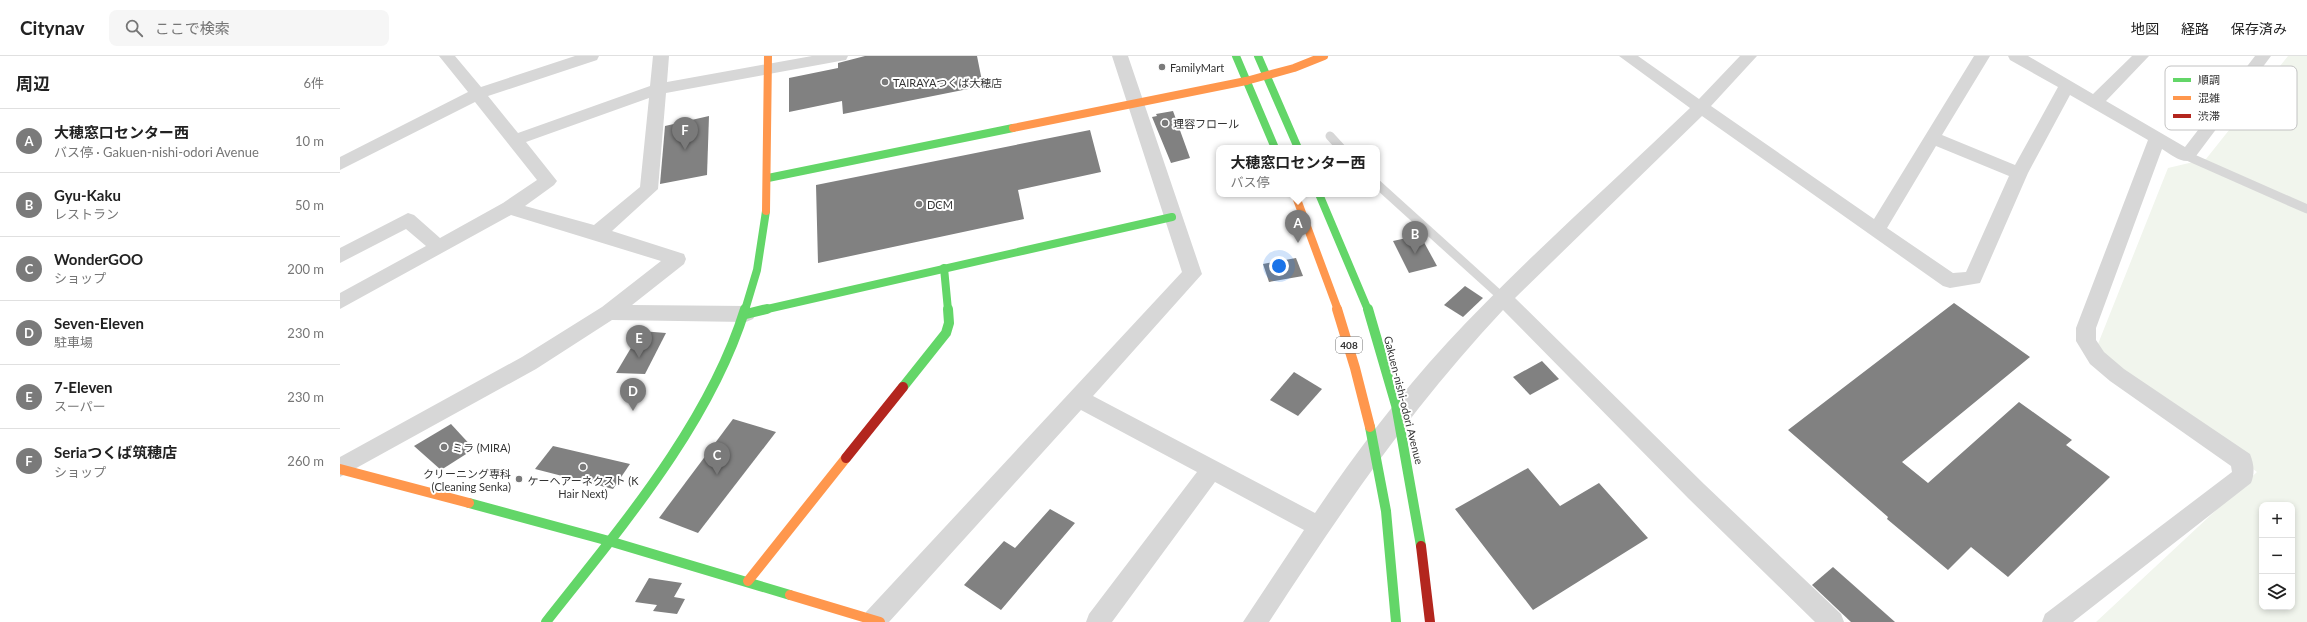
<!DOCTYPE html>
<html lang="ja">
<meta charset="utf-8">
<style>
:root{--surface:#fff;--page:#f6f6f6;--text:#222;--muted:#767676;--line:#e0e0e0;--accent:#7a7a7a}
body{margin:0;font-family:Lato,"Noto Sans JP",sans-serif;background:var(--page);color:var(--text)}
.controls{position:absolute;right:12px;bottom:12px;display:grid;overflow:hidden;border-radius:8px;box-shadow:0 2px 6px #0003}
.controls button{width:36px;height:36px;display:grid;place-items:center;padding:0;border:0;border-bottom:1px solid var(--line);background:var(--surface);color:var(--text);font:20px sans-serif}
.you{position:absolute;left:939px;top:210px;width:14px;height:14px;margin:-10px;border:3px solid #fff;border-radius:50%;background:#1a73e8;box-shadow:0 0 0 6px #1a73e833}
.badge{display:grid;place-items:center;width:26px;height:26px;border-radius:50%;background:var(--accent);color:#fff;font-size:13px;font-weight:700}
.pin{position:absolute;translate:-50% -33px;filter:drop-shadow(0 1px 2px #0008)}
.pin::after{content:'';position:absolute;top:21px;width:14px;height:12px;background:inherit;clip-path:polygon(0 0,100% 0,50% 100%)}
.popup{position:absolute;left:876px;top:89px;width:164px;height:52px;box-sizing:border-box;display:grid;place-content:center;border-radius:8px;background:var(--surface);filter:drop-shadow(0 1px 3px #0005);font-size:13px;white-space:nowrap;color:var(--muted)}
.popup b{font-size:15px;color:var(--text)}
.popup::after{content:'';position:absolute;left:50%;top:100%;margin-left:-8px;border:8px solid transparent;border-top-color:var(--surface)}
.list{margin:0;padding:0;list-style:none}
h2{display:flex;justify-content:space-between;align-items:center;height:52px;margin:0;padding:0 16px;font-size:17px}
h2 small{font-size:13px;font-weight:400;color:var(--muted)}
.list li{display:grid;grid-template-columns:26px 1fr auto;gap:12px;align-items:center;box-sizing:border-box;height:64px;padding:0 16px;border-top:1px solid var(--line)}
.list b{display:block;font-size:15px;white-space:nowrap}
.list p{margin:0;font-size:13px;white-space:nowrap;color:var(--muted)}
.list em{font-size:13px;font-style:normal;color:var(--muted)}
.icon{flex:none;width:22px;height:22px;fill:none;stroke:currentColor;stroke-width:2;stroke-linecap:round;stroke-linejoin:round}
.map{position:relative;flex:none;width:1967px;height:566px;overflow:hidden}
header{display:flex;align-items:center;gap:24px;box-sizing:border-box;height:56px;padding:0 20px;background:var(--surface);border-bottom:1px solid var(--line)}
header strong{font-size:19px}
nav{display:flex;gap:22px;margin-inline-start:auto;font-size:14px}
.search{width:280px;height:36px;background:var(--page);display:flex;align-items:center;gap:10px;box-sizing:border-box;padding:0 14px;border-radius:8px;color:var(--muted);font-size:15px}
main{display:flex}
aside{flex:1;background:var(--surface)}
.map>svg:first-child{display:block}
.green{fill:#f1f5ed;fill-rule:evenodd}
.building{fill:#818181}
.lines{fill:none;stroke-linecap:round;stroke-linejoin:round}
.lane{stroke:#d7d7d7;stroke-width:9}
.street{fill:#d7d7d7;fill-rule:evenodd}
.fast-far1{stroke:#63d668;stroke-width:8}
.fast{stroke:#63d668;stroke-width:10}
.slow-far1{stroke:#ff974d;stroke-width:8}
.slow{stroke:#ff974d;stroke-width:10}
.jam{stroke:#b3261e;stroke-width:10}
.poi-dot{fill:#7a7a7a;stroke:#fff;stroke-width:1.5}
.labels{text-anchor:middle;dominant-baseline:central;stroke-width:4;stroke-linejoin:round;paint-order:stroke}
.shield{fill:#fff;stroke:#707070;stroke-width:1}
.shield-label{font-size:10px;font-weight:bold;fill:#333}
.poi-label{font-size:11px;fill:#333;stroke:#fff;text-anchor:start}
.street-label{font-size:11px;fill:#333;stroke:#fff}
.key{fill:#fff;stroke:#c2c2c2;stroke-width:1}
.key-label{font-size:11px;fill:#333}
</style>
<header>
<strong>Citynav</strong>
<div class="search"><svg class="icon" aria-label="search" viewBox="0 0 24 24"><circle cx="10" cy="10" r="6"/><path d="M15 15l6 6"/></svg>ここで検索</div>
<nav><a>地図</a><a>経路</a><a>保存済み</a></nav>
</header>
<main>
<aside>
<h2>周辺<small>6件</small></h2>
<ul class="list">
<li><span class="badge">A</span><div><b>大穂窓口センター西</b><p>バス停 · Gakuen-nishi-odori Avenue</p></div><em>10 m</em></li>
<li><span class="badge">B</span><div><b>Gyu-Kaku</b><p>レストラン</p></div><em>50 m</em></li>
<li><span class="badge">C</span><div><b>WonderGOO</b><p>ショップ</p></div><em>200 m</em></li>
<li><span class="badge">D</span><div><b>Seven-Eleven</b><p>駐車場</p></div><em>230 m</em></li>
<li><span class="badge">E</span><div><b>7-Eleven</b><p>スーパー</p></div><em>230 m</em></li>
<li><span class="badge">F</span><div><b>Seriaつくば筑穂店</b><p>ショップ</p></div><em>260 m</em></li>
</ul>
</aside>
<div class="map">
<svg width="1967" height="566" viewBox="0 0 1967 566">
<rect width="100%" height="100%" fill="#fff"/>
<path class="green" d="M 1948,0 L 1967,0 L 1967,566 L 1756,566 L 1917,416 L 1756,293 L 1828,112 L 1866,103 ZM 1922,449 L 1952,449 L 1952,551 L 1922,551 Z"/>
<g class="building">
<polygon points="525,0 637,0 643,30 503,58 502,45 449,56 449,22 498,12 498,7"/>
<polygon points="833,55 850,102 831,107 812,61 817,60 816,58"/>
<polygon points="369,60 367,119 320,128 325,70"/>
<polygon points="750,74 761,116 678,134 684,163 478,207 476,129"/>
<polygon points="1080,179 1097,210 1069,217 1053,185"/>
<polygon points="956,202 963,220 929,226 923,208"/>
<polygon points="1125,230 1143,242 1123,261 1104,249"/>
<polygon points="1614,247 1690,301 1562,406 1588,427 1679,346 1732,384 1726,389 1770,421 1668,521 1631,491 1608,514 1547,463 1548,461 1448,374"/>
<polygon points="301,275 326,277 305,318 276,317"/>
<polygon points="1202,305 1219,323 1190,339 1173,321"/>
<polygon points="954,316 982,333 958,360 930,344"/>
<polygon points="393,363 436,376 358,477 319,462"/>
<polygon points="111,368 134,393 101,414 74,390"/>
<polygon points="213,390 290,408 273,433 195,413"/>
<polygon points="1188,412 1220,450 1259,427 1308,482 1193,554 1115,453"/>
<polygon points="710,453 735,467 661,554 624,529 664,485 675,492"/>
<polygon points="1493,511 1555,566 1511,566 1472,529"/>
<polygon points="309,522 342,527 334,541 345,543 337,558 313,555 317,549 295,546"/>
</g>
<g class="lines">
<g class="lane">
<polyline points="990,80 1001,92"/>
<polyline points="1847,100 1967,153"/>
<polyline points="1037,128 1163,242"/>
</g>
<g class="street">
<path d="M 99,0 L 115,0 L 141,31 L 235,0 L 259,0 L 257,4 L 148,40 L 178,77 L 310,30 L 313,0 L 329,0 L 327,26 L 472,0 L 508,0 L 506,4 L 500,5 L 326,37 L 318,133 L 272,175 L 344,198 L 346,203 L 344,208 L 292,249 L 406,250 L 413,253 L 416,258 L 413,263 L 406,266 L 272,264 L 196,313 L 0,421 L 0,401 L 182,301 L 262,251 L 321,205 L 171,159 L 0,253 L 0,237 L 86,190 L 66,173 L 0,207 L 0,192 L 68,157 L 74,159 L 100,182 L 163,147 L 197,124 L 135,46 L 0,114 L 0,101 L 128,36 ZM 309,42 L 300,131 L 254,169 L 185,150 L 214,129 L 217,125 L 186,86 Z"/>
<path d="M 772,0 L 788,0 L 862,218 L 753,340 L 975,457 C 1015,398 1058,340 1107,287 C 1183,205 1269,130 1350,52 L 1279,0 L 1298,0 L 1359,43 L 1400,0 L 1417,0 L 1371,50 L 1534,163 L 1634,0 L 1650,0 L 1602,79 L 1675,109 L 1718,31 L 1670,4 L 1668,0 L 1688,0 L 1753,38 L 1792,0 L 1809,0 L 1766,45 L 1845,91 L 1915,0 L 1931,0 L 1853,104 C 1841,108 1832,99 1822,93 L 1756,272 L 1756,284 L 1764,296 L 1784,313 L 1910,398 C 1914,408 1915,417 1911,427 L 1733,566 L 1702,566 L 1705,558 L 1892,416 L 1891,410 L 1770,325 L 1750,308 L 1736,285 L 1736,272 L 1808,84 L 1730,39 L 1688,117 L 1640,227 L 1610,232 L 1603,230 L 1362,60 L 1175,242 L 1364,428 L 1501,558 L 1504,566 L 1475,566 L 1348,442 L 1163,254 C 1071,352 1002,454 929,566 L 903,566 L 964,474 L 875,426 L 772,566 L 746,566 L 749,558 L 857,416 L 741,354 L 549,566 L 524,566 L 526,556 L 842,216 ZM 1596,90 L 1669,120 L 1626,216 L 1613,217 L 1547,172 Z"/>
</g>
<g class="fast-far1">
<polyline points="896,0 935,92"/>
<polyline points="918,0 958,92"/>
<polyline points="428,122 673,72"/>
<polyline points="979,138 1028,254"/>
<polyline points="604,212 608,254"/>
<polyline points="405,254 417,214 426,155"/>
<polyline points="423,254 832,161"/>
</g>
<g class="fast">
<polyline points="1028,253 1056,349 1081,490"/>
<polyline points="406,258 427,253"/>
<polyline points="563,331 606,277 609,267 608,253"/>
<polyline points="1030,371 1046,455 1056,566"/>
<polyline points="129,447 269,485 450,539"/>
<path d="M 206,566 C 280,472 369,369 405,253"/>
</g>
<g class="slow-far1">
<polyline points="906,25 954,12 984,0"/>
<polyline points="673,72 906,25"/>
<polyline points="955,138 998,254"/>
<polyline points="426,155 428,0"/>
</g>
<g class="slow">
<polyline points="997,253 1015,312 1030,371"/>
<polyline points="0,413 129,447"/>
<polyline points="408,525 506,402"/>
<polyline points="450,539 540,566"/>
</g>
<g class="jam">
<polyline points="506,402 563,331"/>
<polyline points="1081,490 1090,566"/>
</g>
</g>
<g class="poi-dot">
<circle cx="822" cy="11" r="4"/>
<circle cx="545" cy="26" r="4"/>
<circle cx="825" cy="67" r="4"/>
<circle cx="579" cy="148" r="4"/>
<circle cx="104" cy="391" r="4"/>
<circle cx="243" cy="411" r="4"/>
<circle cx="179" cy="423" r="4"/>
</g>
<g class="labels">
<rect class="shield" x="996" y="281" width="26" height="16" rx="3"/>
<g class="shield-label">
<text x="1009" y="289">408</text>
</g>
<g class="poi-label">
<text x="830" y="11">FamilyMart</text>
<text x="553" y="26">TAIRAYAつくば大穂店</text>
<text x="833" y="67">理容フロール</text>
<text x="587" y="148">DCM</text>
<text x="112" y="391">ミラ (MIRA)</text>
<text x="171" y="417" text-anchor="end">クリーニング専科<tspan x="171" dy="13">(Cleaning Senka)</tspan></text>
<text x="243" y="424" text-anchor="middle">ケーヘアーネクスト (K<tspan x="243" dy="13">Hair Next)</tspan></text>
</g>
<g class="street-label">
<text transform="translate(1064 344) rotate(76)">Gakuen-nishi-odori Avenue</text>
</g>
</g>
<rect x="1825" y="10" width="132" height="64" rx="6" class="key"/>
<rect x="1833" y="22" width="18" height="4" fill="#63d668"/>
<rect x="1833" y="40" width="18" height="4" fill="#ff974d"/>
<rect x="1833" y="58" width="18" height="4" fill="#b3261e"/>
<g class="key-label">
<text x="1858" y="28">順調</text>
<text x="1858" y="46">混雑</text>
<text x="1858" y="64">渋滞</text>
</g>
</svg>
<div class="controls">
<button>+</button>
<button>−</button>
<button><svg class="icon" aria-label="layers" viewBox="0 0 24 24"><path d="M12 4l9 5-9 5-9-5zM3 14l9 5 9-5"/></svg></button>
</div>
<div class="you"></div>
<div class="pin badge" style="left:958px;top:187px">A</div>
<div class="popup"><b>大穂窓口センター西</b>バス停</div>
<div class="pin badge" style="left:1075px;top:198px">B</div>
<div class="pin badge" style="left:377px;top:419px">C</div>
<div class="pin badge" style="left:293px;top:355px">D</div>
<div class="pin badge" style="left:299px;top:302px">E</div>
<div class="pin badge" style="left:345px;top:94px">F</div>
</div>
</main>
